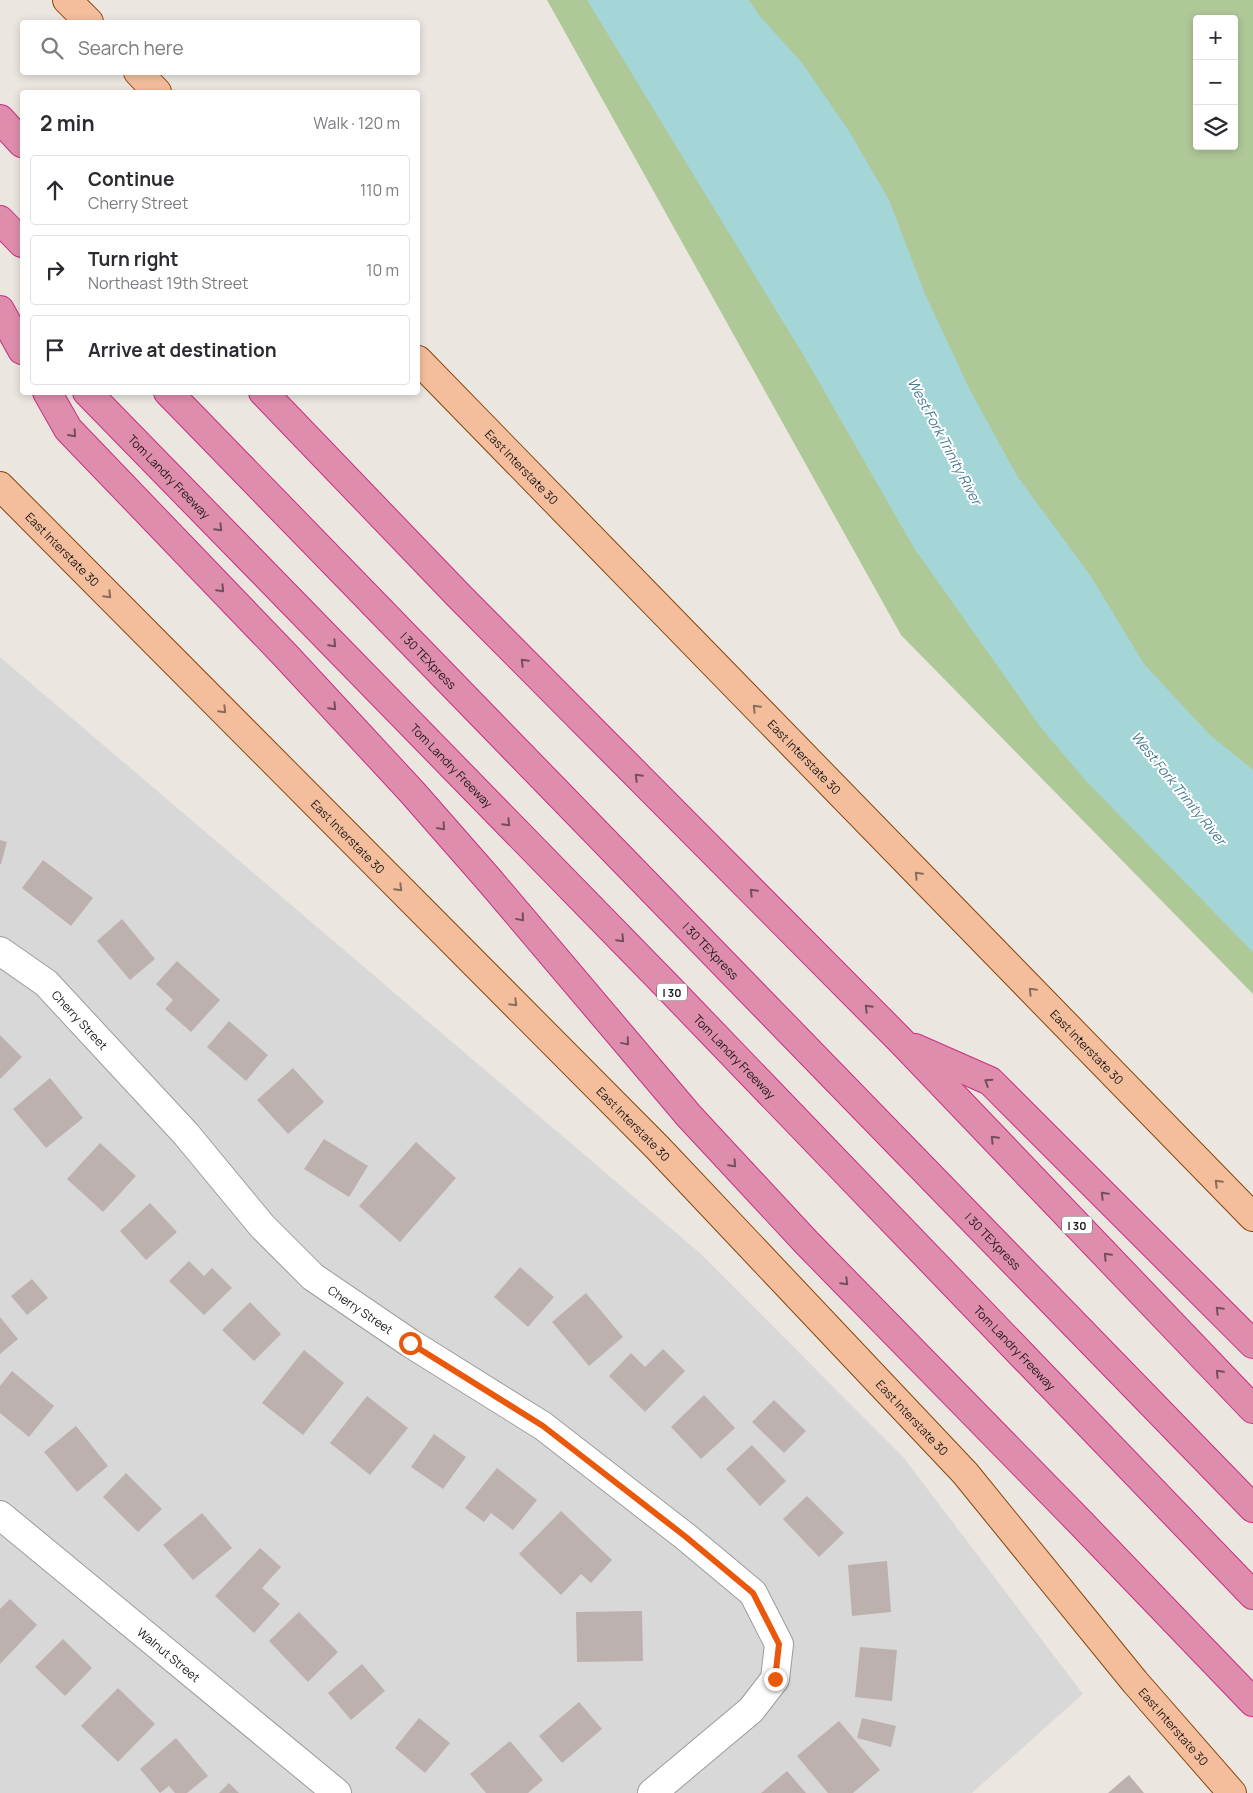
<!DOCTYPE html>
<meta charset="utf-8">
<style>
:root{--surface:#fff;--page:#f2f2f3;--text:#2b2b33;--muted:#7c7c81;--line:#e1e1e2}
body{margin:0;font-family:Manrope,sans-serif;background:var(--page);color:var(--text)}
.controls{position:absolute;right:15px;top:15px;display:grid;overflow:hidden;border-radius:5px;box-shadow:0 2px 8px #0003}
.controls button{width:45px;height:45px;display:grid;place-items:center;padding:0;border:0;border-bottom:1px solid var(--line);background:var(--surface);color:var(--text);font:25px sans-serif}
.stop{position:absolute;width:15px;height:15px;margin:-11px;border:4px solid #ea580c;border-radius:50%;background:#fff}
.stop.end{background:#ea580c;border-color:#fff;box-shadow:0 1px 5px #0008}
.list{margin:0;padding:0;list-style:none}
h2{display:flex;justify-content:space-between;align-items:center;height:65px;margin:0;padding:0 20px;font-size:21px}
h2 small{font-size:16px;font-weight:400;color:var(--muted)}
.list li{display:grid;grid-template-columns:32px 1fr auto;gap:15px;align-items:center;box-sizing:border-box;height:70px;margin:0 10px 10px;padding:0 10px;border:1px solid var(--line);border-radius:5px}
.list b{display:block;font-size:19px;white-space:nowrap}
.list p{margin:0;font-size:16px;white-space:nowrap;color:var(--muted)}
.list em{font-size:16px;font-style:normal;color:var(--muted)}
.icon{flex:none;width:28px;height:28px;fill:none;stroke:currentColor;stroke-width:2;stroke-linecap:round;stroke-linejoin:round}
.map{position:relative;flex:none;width:1253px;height:1793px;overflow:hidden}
.search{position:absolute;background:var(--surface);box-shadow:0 2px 8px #0003;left:20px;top:20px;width:400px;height:55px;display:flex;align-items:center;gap:12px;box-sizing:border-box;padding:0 18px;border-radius:5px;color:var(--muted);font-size:19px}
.panel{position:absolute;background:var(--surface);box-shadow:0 2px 8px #0003;left:20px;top:90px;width:400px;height:305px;border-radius:5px}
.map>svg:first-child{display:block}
.residential{fill:#d9d8d8}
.forest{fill:#afc898;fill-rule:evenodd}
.water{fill:#a4d5d7}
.building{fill:#bcb1ae}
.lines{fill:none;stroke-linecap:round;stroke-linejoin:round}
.minor-casing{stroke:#9c9c9c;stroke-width:30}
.major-casing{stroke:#87460a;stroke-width:30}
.highway-casing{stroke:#c83081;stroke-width:30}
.minor{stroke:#fff;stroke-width:28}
.major{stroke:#f4be9d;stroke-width:28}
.highway{stroke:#df8dac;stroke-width:28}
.oneway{stroke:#734e5c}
.oneway2{stroke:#886c5c}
.route{stroke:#ea580c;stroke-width:6}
.labels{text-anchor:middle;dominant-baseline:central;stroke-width:4;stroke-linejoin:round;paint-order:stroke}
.shield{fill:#fff;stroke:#5f5f5f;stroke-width:1}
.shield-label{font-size:11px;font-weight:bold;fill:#1b1b1b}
.street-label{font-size:12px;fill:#1b1b1b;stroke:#fff}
.water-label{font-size:14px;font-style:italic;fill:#497d94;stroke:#fff}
</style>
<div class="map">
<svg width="1253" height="1793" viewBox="0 0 1253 1793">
<rect width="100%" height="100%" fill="#ece6e1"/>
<polygon class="residential" points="0,657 701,1254 904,1458 1083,1694 972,1793 0,1793"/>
<path class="forest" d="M 547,0 L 1253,0 L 1253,994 L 901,635 ZM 1197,19 L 1234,19 L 1234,146 L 1197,146 Z"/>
<polygon class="water" points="587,0 749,0 759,15 802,63 849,131 889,200 925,294 969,388 1017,476 1090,575 1144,664 1209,734 1253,770 1253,952 1086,781 1042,729 914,548 807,361"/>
<g class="building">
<polygon points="0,840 7,842 1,864 0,864"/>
<polygon points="43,860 93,898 71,926 22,888"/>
<polygon points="122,919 155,959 130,980 97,941"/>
<polygon points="177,961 220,1000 191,1032 165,1009 173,1000 156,984"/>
<polygon points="229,1021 268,1055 246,1081 207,1047"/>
<polygon points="0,1035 22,1057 0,1079"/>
<polygon points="293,1068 324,1102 288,1134 257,1100"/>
<polygon points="50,1078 83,1118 46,1148 13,1109"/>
<polygon points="324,1139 368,1166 349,1197 304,1169"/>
<polygon points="416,1142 456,1178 400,1242 359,1206"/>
<polygon points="100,1143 136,1176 103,1212 67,1179"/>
<polygon points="150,1203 177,1232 146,1260 120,1231"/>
<polygon points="189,1261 204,1276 212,1268 232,1288 204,1315 169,1281"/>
<polygon points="520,1267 554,1297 528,1327 494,1297"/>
<polygon points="32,1279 48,1298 27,1315 11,1296"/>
<polygon points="586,1293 623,1337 589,1366 552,1322"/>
<polygon points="250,1302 281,1334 254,1361 222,1330"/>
<polygon points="0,1317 18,1339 0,1354"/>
<polygon points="663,1349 685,1371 645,1412 609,1376 631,1353 645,1367"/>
<polygon points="304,1350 344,1383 303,1435 262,1403"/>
<polygon points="12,1371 54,1406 29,1437 0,1413 0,1386"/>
<polygon points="704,1395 735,1428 701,1459 671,1427"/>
<polygon points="367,1396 408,1428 370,1475 330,1443"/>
<polygon points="774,1400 806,1431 784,1453 752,1422"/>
<polygon points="76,1426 108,1466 77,1492 44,1452"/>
<polygon points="434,1434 466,1457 443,1489 411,1467"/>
<polygon points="752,1445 786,1481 760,1506 726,1469"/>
<polygon points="497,1468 537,1500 513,1530 491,1513 484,1522 465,1508"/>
<polygon points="126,1473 162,1509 138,1532 103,1497"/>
<polygon points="807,1496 844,1533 819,1557 783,1519"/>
<polygon points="561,1511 612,1560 591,1583 581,1574 561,1595 519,1554"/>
<polygon points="202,1513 232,1548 193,1580 163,1545"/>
<polygon points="260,1548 281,1567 262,1588 280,1604 254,1633 215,1596"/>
<polygon points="887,1561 891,1612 852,1616 848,1565"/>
<polygon points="10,1599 37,1625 0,1664 0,1609"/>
<polygon points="642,1611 643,1661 577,1662 576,1612"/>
<polygon points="299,1612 338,1652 308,1682 269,1641"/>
<polygon points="63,1639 92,1668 65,1696 35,1667"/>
<polygon points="860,1647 897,1650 892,1701 855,1697"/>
<polygon points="362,1664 385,1691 351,1720 328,1693"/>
<polygon points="118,1688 155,1724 118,1762 81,1726"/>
<polygon points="579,1702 602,1729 562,1763 539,1736"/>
<polygon points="419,1718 450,1743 425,1773 395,1748"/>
<polygon points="862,1718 896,1726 891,1747 857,1738"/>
<polygon points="839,1721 880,1770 853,1793 828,1793 797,1756"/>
<polygon points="176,1738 208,1776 187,1793 175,1793 169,1786 160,1793 140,1769"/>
<polygon points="510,1741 543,1780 528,1793 486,1793 470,1774"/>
<polygon points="787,1771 806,1793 761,1793"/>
<polygon points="1129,1775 1144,1793 1108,1793"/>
<polygon points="229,1783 239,1793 219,1793"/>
</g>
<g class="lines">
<defs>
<g id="minor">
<path id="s1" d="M 0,951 L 46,983 L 186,1134 L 262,1226 L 313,1277 L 410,1343 L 543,1426 L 686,1537 L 753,1593 L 779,1644 L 775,1679 L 751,1710 L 652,1793"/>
<path id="s2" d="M 0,1515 L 337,1793"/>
</g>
<g id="major">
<polyline points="67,0 89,22"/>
<polyline points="138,72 157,92"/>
<path id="s3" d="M 418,360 L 1253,1217"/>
<path id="s4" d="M 0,486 L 657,1147 L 965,1473 L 1135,1682 L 1232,1793"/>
</g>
<g id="highway">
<polyline points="0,119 22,143"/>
<polyline points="0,220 22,243"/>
<polyline points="0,310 22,350"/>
<polyline points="47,392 68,429 286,656 412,792 490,881 689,1116 807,1243 1079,1521 1253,1702"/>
<path id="s5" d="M 87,392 L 668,987 L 1253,1595"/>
<path id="s6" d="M 168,392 L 1253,1508"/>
<polyline points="263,392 461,598 902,1042 1253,1409"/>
<polyline points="915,1048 990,1081 1253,1344"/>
</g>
</defs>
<use href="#minor" class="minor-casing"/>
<use href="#major" class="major-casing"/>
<use href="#highway" class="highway-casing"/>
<use href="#minor" class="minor"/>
<use href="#major" class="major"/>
<use href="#highway" class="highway"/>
</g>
<defs><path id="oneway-chevron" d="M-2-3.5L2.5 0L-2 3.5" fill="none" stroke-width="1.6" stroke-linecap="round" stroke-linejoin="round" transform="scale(1.25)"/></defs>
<g class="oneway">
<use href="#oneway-chevron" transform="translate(73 434) rotate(48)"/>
<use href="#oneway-chevron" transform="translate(219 528) rotate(46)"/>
<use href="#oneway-chevron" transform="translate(221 589) rotate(46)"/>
<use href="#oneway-chevron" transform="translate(333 644) rotate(46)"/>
<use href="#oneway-chevron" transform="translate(524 662) rotate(-135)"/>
<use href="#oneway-chevron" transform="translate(333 707) rotate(47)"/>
<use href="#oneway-chevron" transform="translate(638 777) rotate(-135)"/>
<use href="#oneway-chevron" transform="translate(507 823) rotate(46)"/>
<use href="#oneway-chevron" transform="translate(442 827) rotate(49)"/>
<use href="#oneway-chevron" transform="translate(753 892) rotate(-135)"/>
<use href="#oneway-chevron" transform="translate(521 918) rotate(50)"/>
<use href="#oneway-chevron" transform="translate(621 939) rotate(46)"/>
<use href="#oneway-chevron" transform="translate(868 1008) rotate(-135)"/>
<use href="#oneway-chevron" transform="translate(626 1042) rotate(50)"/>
<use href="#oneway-chevron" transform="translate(988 1082) rotate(-147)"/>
<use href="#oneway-chevron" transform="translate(994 1139) rotate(-134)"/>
<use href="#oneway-chevron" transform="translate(733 1164) rotate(47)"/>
<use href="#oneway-chevron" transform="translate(1104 1195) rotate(-135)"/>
<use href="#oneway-chevron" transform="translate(1107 1256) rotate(-134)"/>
<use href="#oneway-chevron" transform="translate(845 1282) rotate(45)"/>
<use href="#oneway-chevron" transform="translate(1219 1310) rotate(-135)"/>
<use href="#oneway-chevron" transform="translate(1219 1373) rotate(-134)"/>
</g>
<g class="oneway2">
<use href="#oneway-chevron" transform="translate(108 595) rotate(45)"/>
<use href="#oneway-chevron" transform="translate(756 708) rotate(-134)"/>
<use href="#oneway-chevron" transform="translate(223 710) rotate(45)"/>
<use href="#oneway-chevron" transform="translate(918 875) rotate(-134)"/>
<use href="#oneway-chevron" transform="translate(399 888) rotate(45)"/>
<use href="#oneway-chevron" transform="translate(1032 991) rotate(-134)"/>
<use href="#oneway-chevron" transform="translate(514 1003) rotate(45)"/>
<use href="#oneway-chevron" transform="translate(1218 1183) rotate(-135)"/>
</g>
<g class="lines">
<polyline class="route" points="410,1343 543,1426 686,1537 753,1593 779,1644 775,1679"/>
</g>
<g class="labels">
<g class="shield">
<rect x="657" y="983.5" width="30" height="17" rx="4"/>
<rect x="1062" y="1216.5" width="30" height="17" rx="4"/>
</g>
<g class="shield-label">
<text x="672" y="992">I 30</text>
<text x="1077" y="1225">I 30</text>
</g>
<g class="street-label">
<text stroke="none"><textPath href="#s3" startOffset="149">East Interstate 30</textPath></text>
<text stroke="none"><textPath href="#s5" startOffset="118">Tom Landry Freeway</textPath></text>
<text stroke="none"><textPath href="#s4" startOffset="89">East Interstate 30</textPath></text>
<text stroke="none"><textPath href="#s6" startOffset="374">I 30 TEXpress</textPath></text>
<text stroke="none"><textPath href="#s3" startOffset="554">East Interstate 30</textPath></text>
<text stroke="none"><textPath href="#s5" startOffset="522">Tom Landry Freeway</textPath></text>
<text stroke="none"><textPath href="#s4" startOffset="494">East Interstate 30</textPath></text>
<text stroke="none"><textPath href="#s6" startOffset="779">I 30 TEXpress</textPath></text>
<text stroke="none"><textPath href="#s1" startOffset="106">Cherry Street</textPath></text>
<text stroke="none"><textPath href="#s3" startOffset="959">East Interstate 30</textPath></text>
<text stroke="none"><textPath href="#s5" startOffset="928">Tom Landry Freeway</textPath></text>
<text stroke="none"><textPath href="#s4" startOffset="899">East Interstate 30</textPath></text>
<text stroke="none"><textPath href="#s6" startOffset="1184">I 30 TEXpress</textPath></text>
<text stroke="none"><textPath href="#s1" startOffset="511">Cherry Street</textPath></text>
<text stroke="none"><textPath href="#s5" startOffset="1332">Tom Landry Freeway</textPath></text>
<text stroke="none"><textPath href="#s4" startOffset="1304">East Interstate 30</textPath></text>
<text stroke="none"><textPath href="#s2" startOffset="219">Walnut Street</textPath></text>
<text stroke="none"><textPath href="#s4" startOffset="1709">East Interstate 30</textPath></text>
</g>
<g class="water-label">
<text transform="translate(945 441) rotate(62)">West Fork Trinity River</text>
<text transform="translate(1179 788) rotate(51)">West Fork Trinity River</text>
</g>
</g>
</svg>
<div class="controls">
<button>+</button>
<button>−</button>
<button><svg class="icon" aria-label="layers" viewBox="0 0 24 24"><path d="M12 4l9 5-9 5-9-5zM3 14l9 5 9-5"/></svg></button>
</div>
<div class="stop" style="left:410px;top:1343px"></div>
<div class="stop end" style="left:775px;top:1679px"></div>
<div class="search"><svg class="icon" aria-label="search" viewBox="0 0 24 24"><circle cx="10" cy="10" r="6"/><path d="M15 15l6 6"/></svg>Search here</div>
<section class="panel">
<h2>2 min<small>Walk · 120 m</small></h2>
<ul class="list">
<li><svg class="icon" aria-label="ahead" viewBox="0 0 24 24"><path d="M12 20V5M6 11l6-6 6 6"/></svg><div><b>Continue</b><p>Cherry Street</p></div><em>110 m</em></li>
<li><svg class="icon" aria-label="right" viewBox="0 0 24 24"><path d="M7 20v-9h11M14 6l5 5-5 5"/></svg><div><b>Turn right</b><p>Northeast 19th Street</p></div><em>10 m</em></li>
<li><svg class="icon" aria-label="arrive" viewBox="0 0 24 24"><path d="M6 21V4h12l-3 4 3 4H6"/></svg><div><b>Arrive at destination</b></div></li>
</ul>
</section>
</div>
